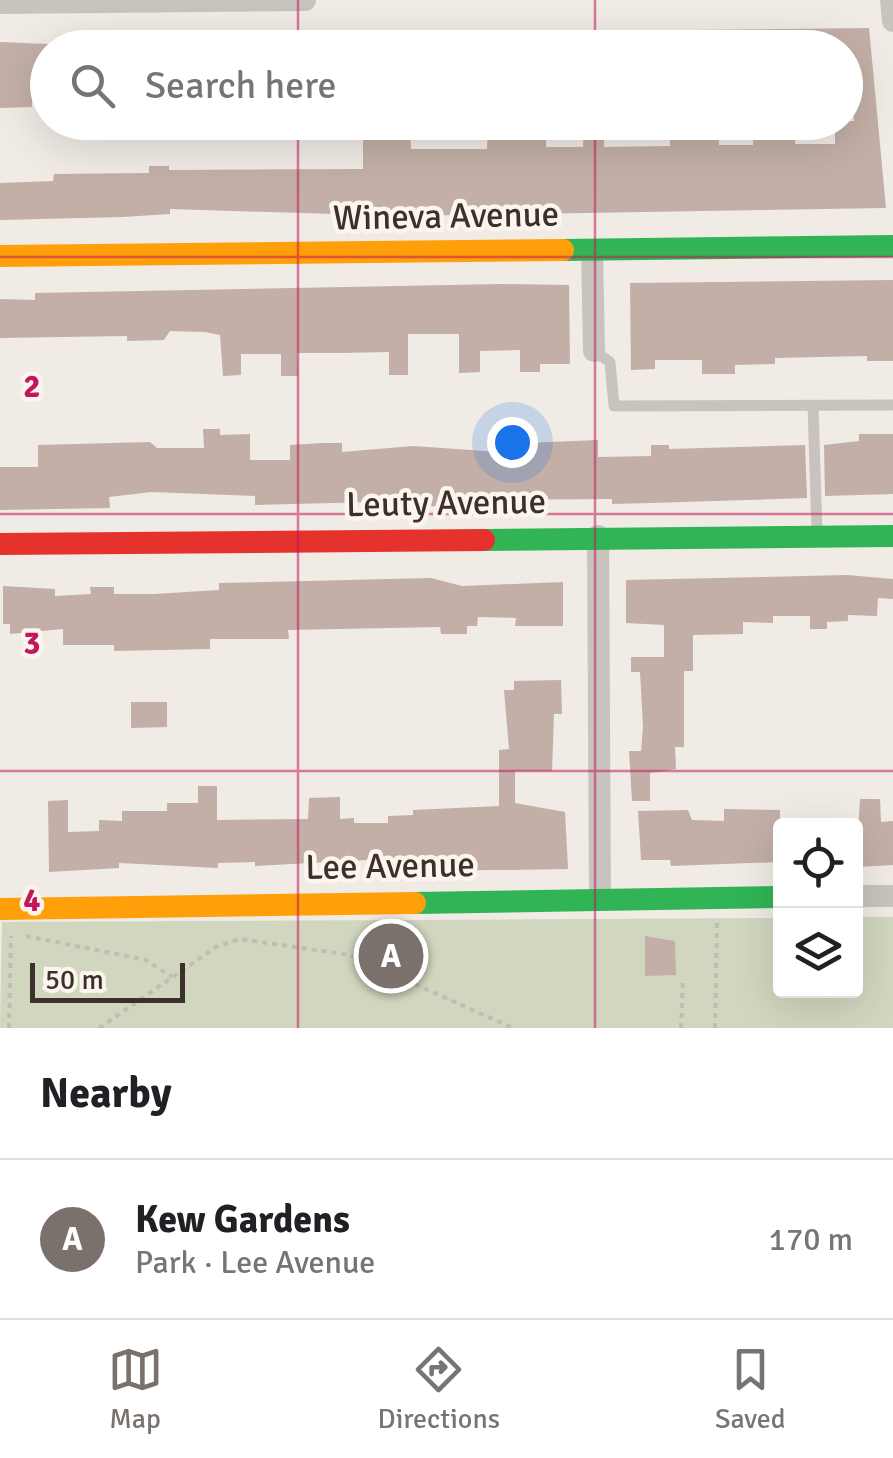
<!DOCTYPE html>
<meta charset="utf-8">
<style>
:root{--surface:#fff;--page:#f2f2f2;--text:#202124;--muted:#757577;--line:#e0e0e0;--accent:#7a716c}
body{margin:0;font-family:Signika,sans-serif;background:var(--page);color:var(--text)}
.controls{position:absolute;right:30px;bottom:30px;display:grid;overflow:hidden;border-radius:10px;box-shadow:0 10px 40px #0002}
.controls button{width:90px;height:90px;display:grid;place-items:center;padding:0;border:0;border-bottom:2px solid var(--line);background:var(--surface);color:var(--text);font:50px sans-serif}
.scale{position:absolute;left:30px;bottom:25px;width:155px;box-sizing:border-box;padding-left:10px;border:5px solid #3b302b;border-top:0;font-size:28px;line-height:35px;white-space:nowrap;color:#3b302b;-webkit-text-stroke:8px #fbf5ee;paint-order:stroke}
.you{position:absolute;left:512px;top:442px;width:35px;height:35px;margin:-25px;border:8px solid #fff;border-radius:50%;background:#1a73e8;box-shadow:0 0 0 15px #1a73e833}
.badge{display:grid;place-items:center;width:65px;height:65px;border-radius:50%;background:var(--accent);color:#fff;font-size:32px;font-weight:700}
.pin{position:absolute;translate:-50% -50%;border:5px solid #fff;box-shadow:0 2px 10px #0006}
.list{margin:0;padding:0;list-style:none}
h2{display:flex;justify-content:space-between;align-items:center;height:130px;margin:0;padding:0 40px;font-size:42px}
h2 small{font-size:32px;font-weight:400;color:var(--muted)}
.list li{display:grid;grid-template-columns:65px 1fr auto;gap:30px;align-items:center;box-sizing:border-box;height:160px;padding:0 40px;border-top:2px solid var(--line)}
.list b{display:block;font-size:38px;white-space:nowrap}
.list p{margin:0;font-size:32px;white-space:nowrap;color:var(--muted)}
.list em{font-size:32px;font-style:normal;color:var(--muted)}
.icon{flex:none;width:55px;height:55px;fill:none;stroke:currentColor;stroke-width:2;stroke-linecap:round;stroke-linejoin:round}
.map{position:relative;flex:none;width:893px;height:1028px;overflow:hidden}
.search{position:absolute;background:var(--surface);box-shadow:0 10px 40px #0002;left:30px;right:30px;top:30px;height:110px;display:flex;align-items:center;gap:25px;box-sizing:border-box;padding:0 35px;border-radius:55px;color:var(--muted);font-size:38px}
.sheet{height:290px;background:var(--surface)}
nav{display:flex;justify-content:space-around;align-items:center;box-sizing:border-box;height:140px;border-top:2px solid var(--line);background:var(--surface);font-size:28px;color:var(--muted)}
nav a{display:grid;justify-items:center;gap:5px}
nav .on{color:var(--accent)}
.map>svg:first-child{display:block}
.green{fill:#d1d6bf}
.building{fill:#c3afa7}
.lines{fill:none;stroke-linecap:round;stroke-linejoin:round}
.path{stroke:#c2bbb6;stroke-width:4;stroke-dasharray:5 5;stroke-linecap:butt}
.lane{stroke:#c9c3be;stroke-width:11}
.street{stroke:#c9c3be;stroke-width:22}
.fast{stroke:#30b455;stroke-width:22}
.slow{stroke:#ff9f0a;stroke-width:22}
.jam{stroke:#e5322d;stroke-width:22}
.grid{fill:none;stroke:#c2185b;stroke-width:2.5;stroke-opacity:0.55}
.labels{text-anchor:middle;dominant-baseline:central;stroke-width:9;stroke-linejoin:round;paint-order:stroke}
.street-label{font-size:35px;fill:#3b302b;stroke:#fbf5ee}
.grid-label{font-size:32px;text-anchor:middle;font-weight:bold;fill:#c2185b;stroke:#fbf5ee;stroke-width:9;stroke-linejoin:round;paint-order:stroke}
</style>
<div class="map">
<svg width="893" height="1028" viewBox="0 0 893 1028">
<rect width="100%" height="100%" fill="#f0ebe5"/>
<polygon class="green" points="856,917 893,917 893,1028 0,1028 2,922 780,918 780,991 856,991"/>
<g class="building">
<polygon points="869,28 886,208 398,216 170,209 170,214 123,217 0,220 0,183 53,181 54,174 149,173 149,166 169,166 169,170 363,169 363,122 410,122 411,149 487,149 488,122 546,124 546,147 583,147 584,125 604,125 604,147 670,146 670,123 712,122 712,130 719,130 719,145 753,145 753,122 795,122 795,144 835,144 835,122 854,121 849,48 598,48 598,31"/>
<polygon points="0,42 48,44 48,81 32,81 32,107 0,108"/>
<polygon points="893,280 893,361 867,361 867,356 775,358 775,364 735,365 735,374 702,374 702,360 655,360 655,369 631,370 630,283"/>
<polygon points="501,284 569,285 570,364 540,364 540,372 520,372 520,350 480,351 480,372 459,373 459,334 408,334 408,375 389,375 389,352 341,353 297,353 298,376 281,376 281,354 241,354 241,375 223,376 220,335 205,332 170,331 164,340 127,341 127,336 0,338 0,299 35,300 35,293"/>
<polygon points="203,429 220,429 220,435 250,434 250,460 290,460 290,445 323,443 342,443 342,452 413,446 526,454 526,443 598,440 598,457 651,456 651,445 669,445 669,449 805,445 807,498 651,503 612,504 612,499 468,500 447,501 447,506 372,507 372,502 255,505 255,496 151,492 109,497 110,508 0,510 0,467 38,467 38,445 150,442 157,448 204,448"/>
<polygon points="859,434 893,434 893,494 825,496 824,445 859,441"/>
<polygon points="847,575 893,579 893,599 878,598 877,616 848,615 848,621 827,622 827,629 810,629 810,616 773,616 773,623 743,622 743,634 693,635 693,671 684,671 684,747 675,747 676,769 650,773 650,801 632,801 629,751 641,751 643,727 640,672 631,672 631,657 664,657 664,625 626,623 626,580"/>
<polygon points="431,578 462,586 563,582 563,626 515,626 516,618 478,617 477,626 467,626 467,634 441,634 440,627 288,630 289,639 210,639 210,649 114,651 114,645 63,645 63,629 10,634 10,624 3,624 3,586 55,589 55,596 91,594 90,587 114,587 114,594 154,594 219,590 219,583"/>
<polygon points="561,680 562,714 554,714 552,771 515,771 515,803 565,812 568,869 367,872 367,860 255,866 255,862 218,863 218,868 119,863 119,868 49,872 48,801 68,800 68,832 99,831 99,820 122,821 122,811 167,811 167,803 198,803 198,786 217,786 217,820 308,819 309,798 340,797 340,819 354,818 354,823 388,823 388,816 413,815 413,810 499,806 499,750 509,749 504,690 514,690 514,681"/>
<polygon points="131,702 167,702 167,727 131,728"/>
<polygon points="860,799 880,799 881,822 893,821 893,865 856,867"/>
<polygon points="724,809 780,810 780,862 671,866 670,860 641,860 638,811 688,810 692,820 724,821"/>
<polygon points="645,936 675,941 676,975 645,976"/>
</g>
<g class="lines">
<g class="path">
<polyline points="26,936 146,960 172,977"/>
<polyline points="9,1028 11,936"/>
<polyline points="99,1028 216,947 240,939 350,955 513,1028"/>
<polyline points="681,1028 683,981"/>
<polyline points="715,1028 717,923"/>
</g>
<g class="lane">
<polyline points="594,351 610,362 614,406 893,405"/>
<polyline points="813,406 817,533"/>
</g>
<g class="street">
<polyline points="891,0 893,21"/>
<polyline points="0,3 305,0"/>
<polyline points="592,250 594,351"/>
<polyline points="598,536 600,898"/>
<polyline points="856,896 893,896"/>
</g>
<g class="fast">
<polyline points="563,250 893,246"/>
<polyline points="484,540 893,536"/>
<polyline points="415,903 780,897"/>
</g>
<g class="slow">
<polyline points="0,256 563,250"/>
<polyline points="0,909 415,903"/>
</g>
<polyline class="jam" points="0,544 484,540"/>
</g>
<path class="grid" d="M 298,0 L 298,48M 595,0 L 595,48M 298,122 L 298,1028M 595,122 L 595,1028M 0,257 L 893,257M 0,514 L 893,514M 0,771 L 893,771"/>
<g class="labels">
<g class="street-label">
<text transform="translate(446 216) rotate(-1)">Wineva Avenue</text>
<text transform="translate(446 503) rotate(-1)">Leuty Avenue</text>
<text transform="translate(390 866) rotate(-1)">Lee Avenue</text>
</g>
</g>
<g class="grid-label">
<text x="32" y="397">2</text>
<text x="32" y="654">3</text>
<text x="32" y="911">4</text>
</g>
</svg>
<div class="controls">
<button><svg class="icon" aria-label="locate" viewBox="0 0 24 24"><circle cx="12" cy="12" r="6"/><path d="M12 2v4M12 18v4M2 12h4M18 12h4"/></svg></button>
<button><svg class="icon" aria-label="layers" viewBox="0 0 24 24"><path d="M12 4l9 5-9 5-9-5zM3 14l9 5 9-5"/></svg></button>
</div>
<div class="scale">50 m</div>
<div class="you"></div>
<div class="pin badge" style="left:391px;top:956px">A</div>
<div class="search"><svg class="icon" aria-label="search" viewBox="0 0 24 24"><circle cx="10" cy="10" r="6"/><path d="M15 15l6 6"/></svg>Search here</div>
</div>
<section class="sheet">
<h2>Nearby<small></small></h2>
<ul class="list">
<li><span class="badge">A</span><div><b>Kew Gardens</b><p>Park · Lee Avenue</p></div><em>170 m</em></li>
</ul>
</section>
<nav>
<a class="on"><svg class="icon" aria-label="map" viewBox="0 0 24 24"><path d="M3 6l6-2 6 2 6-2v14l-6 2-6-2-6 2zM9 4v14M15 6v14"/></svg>Map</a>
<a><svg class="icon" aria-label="directions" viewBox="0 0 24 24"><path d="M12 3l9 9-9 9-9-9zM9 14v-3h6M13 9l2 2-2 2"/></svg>Directions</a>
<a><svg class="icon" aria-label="saved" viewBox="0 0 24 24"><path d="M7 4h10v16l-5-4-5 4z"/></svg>Saved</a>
</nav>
